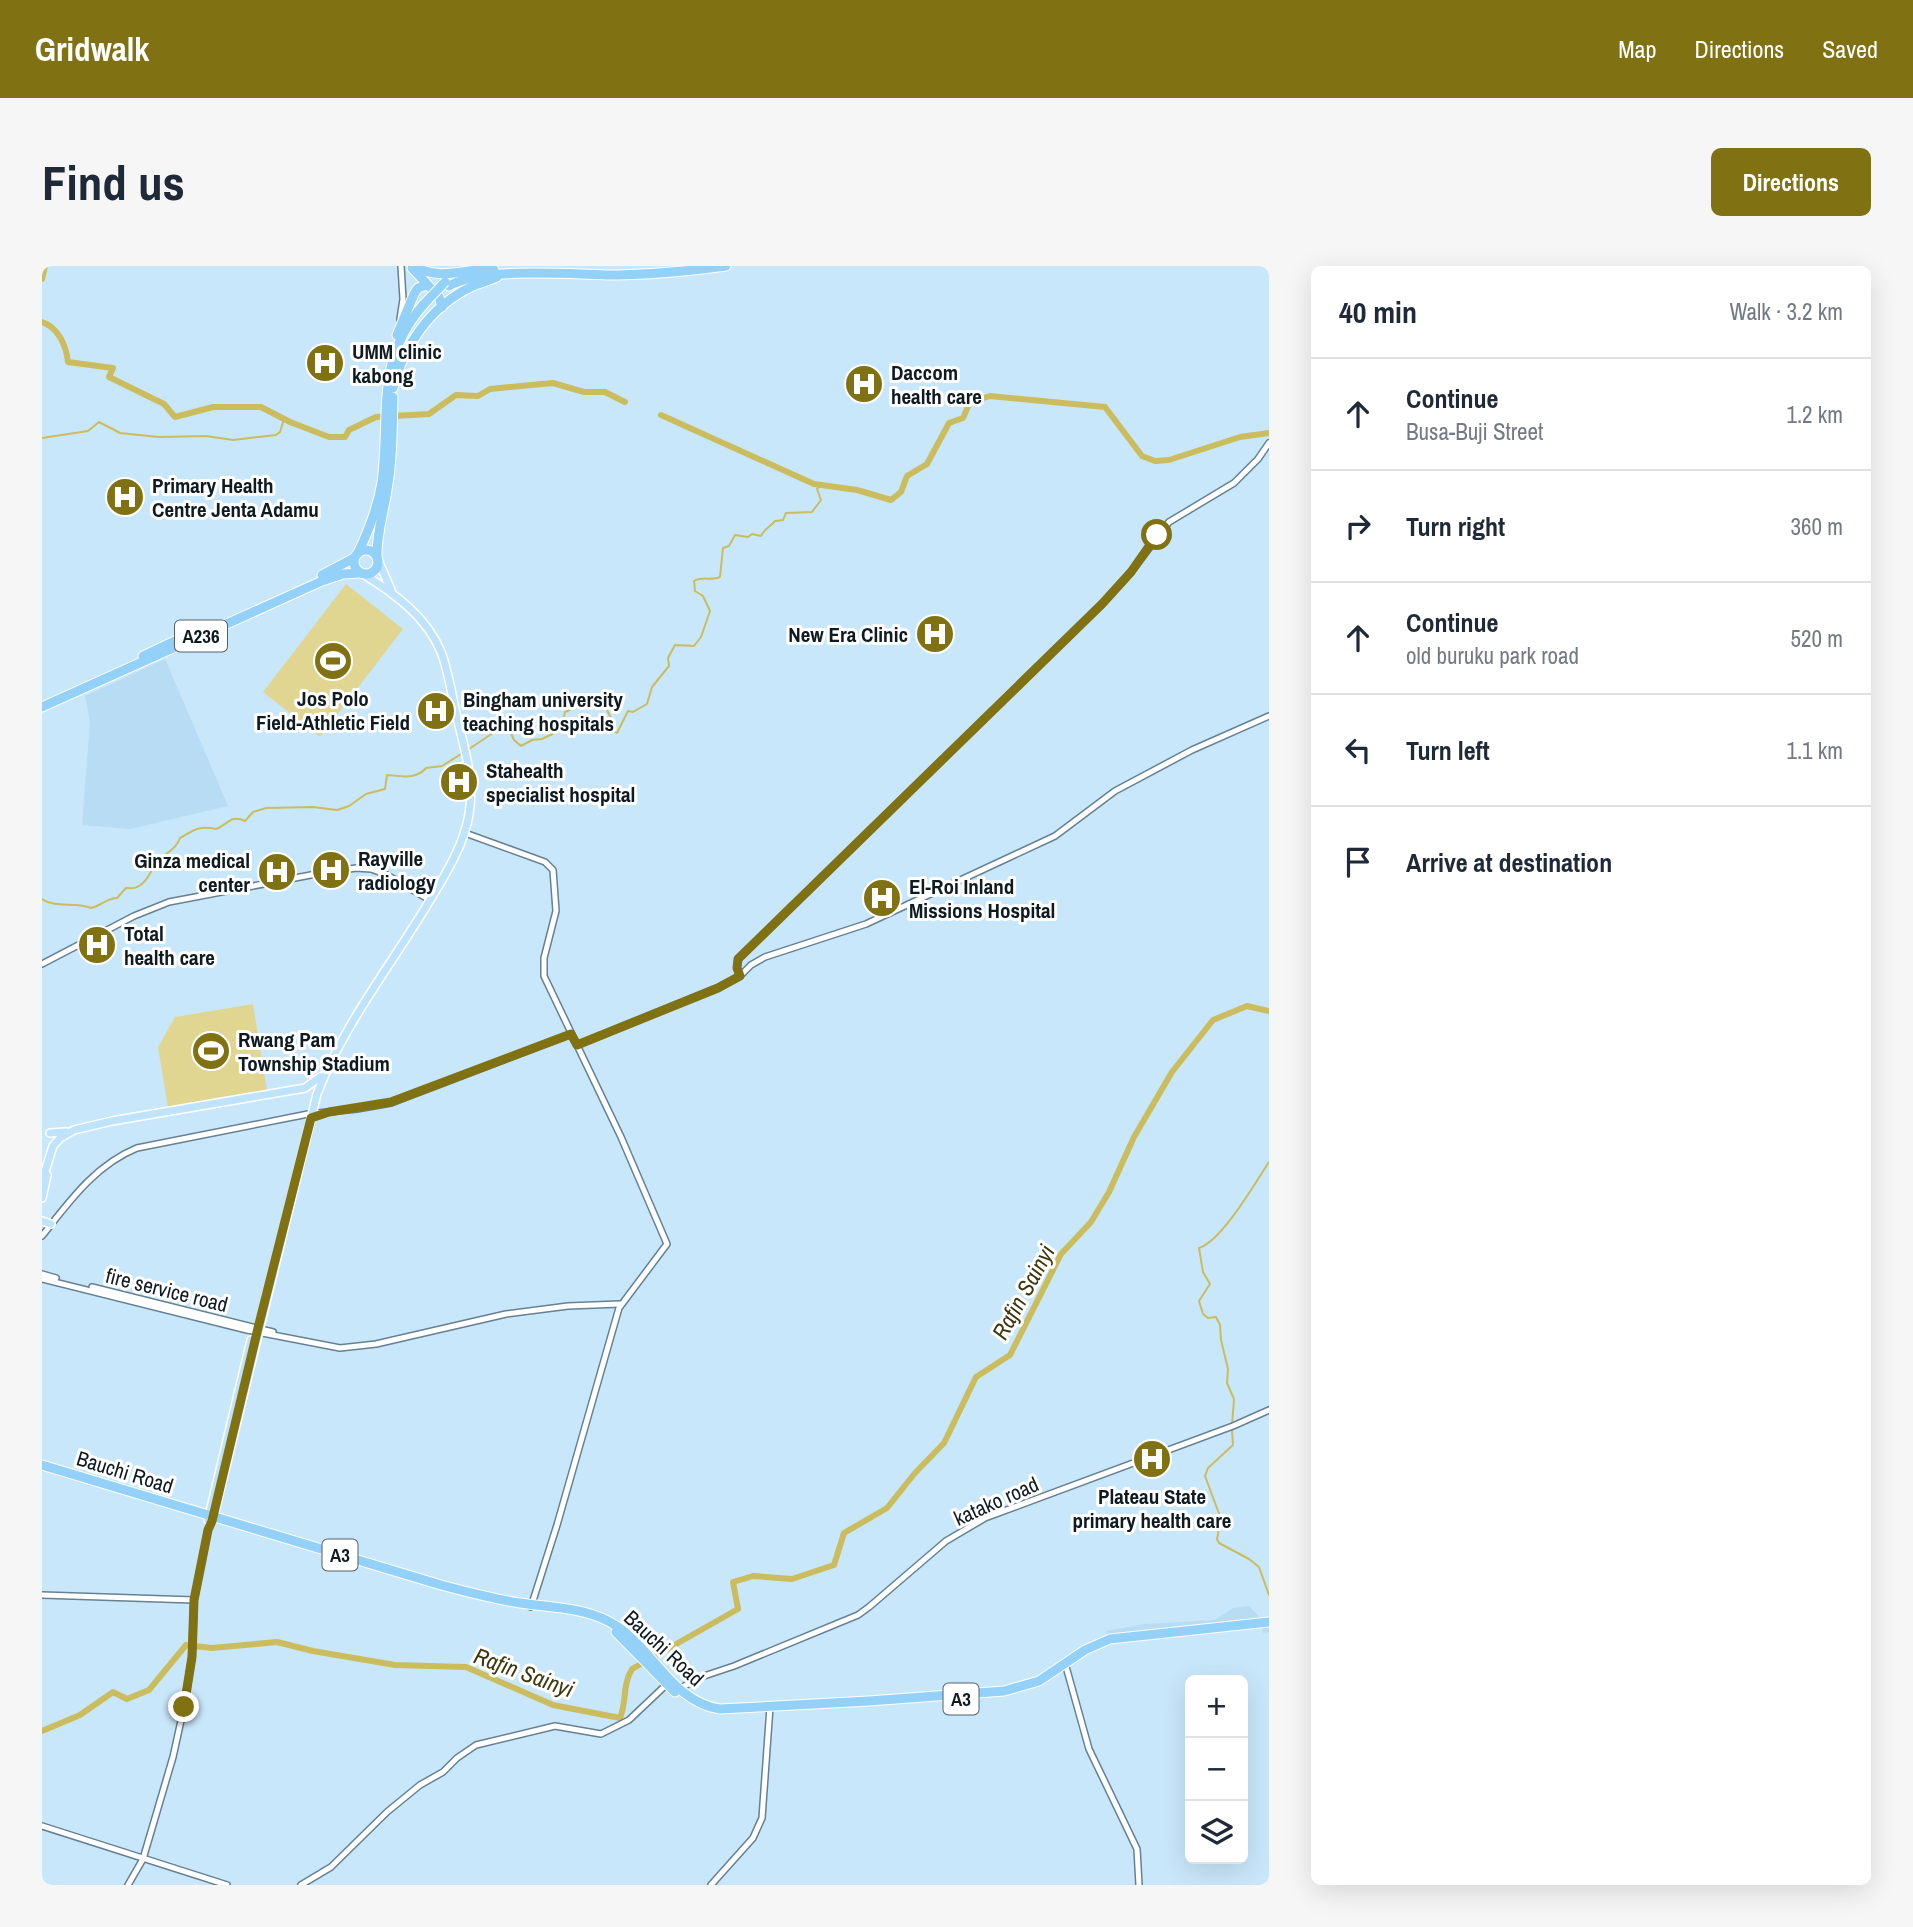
<!DOCTYPE html>
<meta charset="utf-8">
<style>
:root{--surface:#fff;--page:#f6f6f7;--text:#1f2937;--muted:#747a83;--line:#e0e1e3;--accent:#807213}
body{margin:0;font-family:"Archivo Narrow",sans-serif;background:var(--page);color:var(--text)}
.controls{position:absolute;right:21px;bottom:21px;display:grid;overflow:hidden;border-radius:10px;box-shadow:0 7px 28px #0002}
.controls button{width:63px;height:63px;display:grid;place-items:center;padding:0;border:0;border-bottom:2px solid var(--line);background:var(--surface);color:var(--text);font:35px sans-serif}
.stop{position:absolute;width:21px;height:21px;margin:-16px;border:5px solid #807213;border-radius:50%;background:#fff}
.stop.end{background:#807213;border-color:#fff;box-shadow:0 2px 7px #0008}
.list{margin:0;padding:0;list-style:none}
h2{display:flex;justify-content:space-between;align-items:center;height:91px;margin:0;padding:0 28px;font-size:30px}
h2 small{font-size:23px;font-weight:400;color:var(--muted)}
.list li{display:grid;grid-template-columns:46px 1fr auto;gap:21px;align-items:center;box-sizing:border-box;height:112px;padding:0 28px;border-top:2px solid var(--line)}
.list b{display:block;font-size:26px;white-space:nowrap}
.list p{margin:0;font-size:23px;white-space:nowrap;color:var(--muted)}
.list em{font-size:23px;font-style:normal;color:var(--muted)}
.icon{flex:none;width:38px;height:38px;fill:none;stroke:currentColor;stroke-width:2;stroke-linecap:round;stroke-linejoin:round}
.map{position:relative;flex:none;width:1227px;height:1619px;overflow:hidden;border-radius:10px}
header{display:flex;align-items:center;gap:42px;box-sizing:border-box;height:98px;padding:0 35px;background:var(--accent);color:#fff}
header strong{font-size:33px}
nav{display:flex;gap:38px;margin-inline-start:auto;font-size:24px}
.intro{display:flex;align-items:center;justify-content:space-between;box-sizing:border-box;height:168px;padding:0 42px}
h1{margin:0;font-size:49px}
.button{padding:18px 32px;border-radius:10px;background:var(--accent);color:#fff;font-size:24px;font-weight:700}
main{display:flex;gap:42px;padding:0 42px}
aside{flex:1;background:var(--surface);border-radius:10px;box-shadow:0 7px 28px #0002}
.map>svg:first-child{display:block}
.built{fill:#b7dcf4}
.green{fill:#e0d692}
.lines{fill:none;stroke-linecap:round;stroke-linejoin:round}
.stream{stroke:#cbbc5d;stroke-width:2}
.river{stroke:#cbbc5d;stroke-width:6}
.minor-casing{stroke:#658192;stroke-width:8}
.major-casing{stroke:#fff;stroke-width:10}
.highway-casing{stroke:#fff;stroke-width:11}
.minor{stroke:#fff;stroke-width:5}
.major{stroke:#bee3fb;stroke-width:7}
.highway{stroke:#93d1f8;stroke-width:9}
.highway-bridge-casing{stroke:#fff;stroke-width:11;stroke-linecap:butt}
.highway-bridge{stroke:#93d1f8;stroke-width:9}
.route{stroke:#807213;stroke-width:9}
.labels{text-anchor:middle;dominant-baseline:central;stroke-width:6;stroke-linejoin:round;paint-order:stroke}
.shield{fill:#fff;stroke:#575f64;stroke-width:2}
.shield-label{font-size:19px;font-weight:bold;fill:#0f1a21}
.poi-label{font-size:21px;font-weight:bold;fill:#0f1a21;stroke:#fff;text-anchor:start}
.street-label{font-size:21px;fill:#0f1a21;stroke:#fff}
.water-label{font-size:23px;font-style:italic;fill:#3d370d;stroke:#fff}
</style>
<header>
<strong>Gridwalk</strong>
<nav><a>Map</a><a>Directions</a><a>Saved</a></nav>
</header>
<div class="intro"><h1>Find us</h1><a class="button">Directions</a></div>
<main>
<div class="map">
<svg width="1227" height="1619" viewBox="0 0 1227 1619">
<rect width="100%" height="100%" fill="#c9e7fb"/>
<g class="built">
<polygon points="123,393 186,540 88,563 40,559 48,456 43,430"/>
<polygon points="1207,1340 1223,1357 1227,1357 1227,1366 1221,1367 1219,1358 1067,1375 1064,1365 1103,1358 1173,1354 1191,1342"/>
</g>
<g class="green">
<polygon points="304,318 361,363 278,471 221,426"/>
<polygon points="211,738 225,825 126,842 116,781 133,751"/>
</g>
<g class="lines">
<g class="stream">
<polyline points="0,172 46,165 57,156 78,167 117,171 164,170 191,174 234,169 238,166 242,153"/>
<path d="M 427,483 L 460,461 L 467,463 L 472,474 L 479,480 L 490,474 L 500,473 L 519,464 L 523,446 L 550,434 L 562,438 L 571,456 L 570,464 L 575,467 L 586,445 L 591,446 L 605,438 L 610,421 L 627,400 L 626,392 L 633,379 L 652,380 L 659,371 L 668,345 L 661,330 L 653,325 L 652,315 C 660,310 669,315 678,311 L 681,282 L 687,280 L 693,269 L 706,271 L 710,268 L 719,270 C 722,263 728,261 733,255 L 741,254 L 744,247 L 770,246 L 779,234 L 775,223 L 779,219"/>
<path d="M 0,633 C 14,643 34,635 49,642 C 59,640 65,632 75,632 L 84,622 C 87,622 92,623 95,621 C 105,617 109,604 115,596 C 123,587 134,584 138,572 C 152,564 157,559 174,563 C 186,559 188,548 203,555 L 211,546 L 224,542 L 271,541 L 295,544 L 307,540 L 324,528 L 343,523 L 345,509 C 359,510 374,514 384,502 L 400,500 L 419,488"/>
<path d="M 1190,1159 L 1192,1133 L 1185,1117 L 1186,1103 L 1179,1074 L 1178,1059 L 1174,1051 L 1166,1052 L 1161,1048 L 1157,1035 L 1168,1018 L 1161,1006 L 1157,982 C 1180,975 1213,917 1227,896"/>
<polyline points="1190,1164 1191,1179 1166,1202 1163,1210 1179,1253 1175,1273 1177,1277 1207,1293 1217,1301 1227,1329"/>
</g>
<g class="river">
<polyline points="0,13 3,0"/>
<path d="M 0,56 C 16,61 24,79 26,96 L 71,102 L 67,111 L 122,138 L 133,151 L 171,141 L 219,141 L 248,156 L 287,171 L 303,171 L 307,164 L 334,151 L 387,148 L 414,129 L 436,130 L 448,123 L 511,117 L 542,126 L 563,126 L 583,136"/>
<polyline points="619,149 772,218 815,224 849,234 859,226 865,210 885,198 907,157 921,152 928,136 948,130 1063,141 1100,190 1113,195 1127,194 1198,171 1227,167"/>
<path d="M 0,1465 L 38,1449 L 71,1426 L 85,1433 L 107,1424 L 144,1379 L 170,1382 L 235,1376 L 271,1385 L 353,1399 L 424,1401 L 511,1439 L 578,1452 C 585,1435 580,1420 590,1403 L 696,1343 L 691,1316 L 711,1310 L 750,1313 L 792,1299 L 802,1267 L 845,1242 L 873,1207 L 902,1177 L 934,1111 L 968,1089 L 1019,988 L 1049,956 L 1067,926 L 1092,871 L 1130,806 L 1171,754 L 1205,740 L 1227,745"/>
</g>
<defs>
<g id="minor">
<polyline points="358,53 361,33 359,0"/>
<polyline points="423,567 503,596 511,604 514,645 502,692 502,710 579,871 625,978 577,1042 515,1259 489,1341"/>
<polyline points="0,698 92,650 127,636 274,608 314,602 329,603 343,608 388,634"/>
<polyline points="698,710 695,702 696,693 1060,338 1089,306 1127,256 1192,217 1216,193 1227,177"/>
<polyline points="535,779 675,722 698,710 709,699 723,691 824,658 1013,570 1073,525 1150,484 1227,450"/>
<path d="M 0,970 C 27,936 53,899 95,882 L 266,848 L 315,843 L 349,837 L 529,768"/>
<polyline points="0,1008 14,1012"/>
<polyline points="0,1013 205,1064 298,1082 334,1078 464,1048 526,1040 578,1038"/>
<polyline points="50,1021 231,1066"/>
<polyline points="0,1329 152,1334"/>
<polyline points="1023,1397 1047,1483 1095,1583 1097,1619"/>
<polyline points="637,1423 659,1411 692,1400 816,1349 827,1341 904,1275 943,1252 1191,1160 1227,1144"/>
<polyline points="0,1560 185,1619"/>
<polyline points="86,1619 101,1593 131,1491 142,1441 150,1391 152,1334 166,1264 170,1255"/>
<polyline points="259,1619 289,1601 345,1546 378,1519 401,1506 415,1492 434,1479 513,1460 559,1468 587,1454 625,1418"/>
<polyline points="669,1619 711,1572 720,1552 728,1441"/>
</g>
<g id="major">
<polyline points="336,294 349,324"/>
<polyline points="381,626 391,623 396,619"/>
<polyline points="8,867 24,866"/>
<polyline points="0,915 11,880 18,872 32,864 70,855 263,822 278,811"/>
<polyline points="0,932 5,909"/>
<polyline points="0,955 9,958"/>
<path d="M 171,1253 L 275,828 C 299,763 349,699 385,639 C 402,611 422,580 427,548 C 433,512 421,478 413,443 C 409,424 406,404 399,386 C 385,351 352,327 321,308"/>
<polyline points="166,1254 209,1074"/>
</g>
<g id="highway">
<path d="M 371,0 C 403,17 426,0 452,4"/>
<polyline points="370,2 397,31 400,41"/>
<path d="M 407,20 C 442,0 534,9 577,9 C 613,8 648,5 684,0"/>
<polyline points="355,69 372,28 376,22 385,19"/>
<path d="M 351,122 C 361,80 389,40 429,21 C 437,17 446,15 455,11"/>
<circle cx="324" cy="296" r="12"/>
<path d="M 316,287 C 327,264 336,241 340,216 C 349,148 332,95 382,38"/>
<path d="M 335,292 C 334,266 343,243 346,217 C 351,189 350,160 351,131"/>
<polyline points="280,309 312,292"/>
<polyline points="101,390 139,372"/>
<polyline points="0,441 280,315 301,308 319,307"/>
<path d="M 0,1199 L 399,1319 C 425,1326 451,1333 478,1337 C 510,1342 547,1341 576,1361 C 612,1385 631,1436 678,1443 L 827,1435 L 962,1425 L 997,1415 L 1043,1384 L 1068,1373 L 1227,1356"/>
<polyline points="574,1366 633,1426"/>
</g>
</defs>
<use href="#minor" class="minor-casing"/>
<use href="#major" class="major-casing"/>
<use href="#highway" class="highway-casing"/>
<use href="#minor" class="minor"/>
<use href="#major" class="major"/>
<use href="#highway" class="highway"/>
<defs>
<polyline id="highway-bridge" points="382,38 403,16"/>
</defs>
<use href="#highway-bridge" class="highway-bridge-casing"/>
<use href="#highway-bridge" class="highway-bridge"/>
</g>
<g class="lines">
<polyline class="route" points="142,1441 150,1391 152,1334 166,1264 170,1255 216,1062 269,852 287,846 349,836 529,768 535,779 676,722 698,710 695,702 696,693 1060,338 1089,306 1115,269"/>
</g>
<defs>
<symbol id="hospital-disc" viewBox="-11 -11 22 22"><circle r="9.5" fill="#807213" stroke="#fff"/><path d="M-5-5h3v3.5h4V-5h3V5h-3V1.5h-4V5h-3Z" fill="#fff"/></symbol>
<symbol id="stadium-disc" viewBox="-11 -11 22 22"><circle r="9.5" fill="#807213" stroke="#fff"/><path d="M0-5a6.5 5 0 1 0 0 10a6.5 5 0 1 0 0-10ZM-3.5-1.8h7v3.6h-7Z" fill="#fff"/></symbol>
</defs>
<g fill-rule="evenodd">
<use href="#hospital-disc" x="261" y="75" width="44" height="44"/>
<use href="#hospital-disc" x="800" y="96" width="44" height="44"/>
<use href="#hospital-disc" x="61" y="209" width="44" height="44"/>
<use href="#hospital-disc" x="871" y="346" width="44" height="44"/>
<use href="#stadium-disc" x="269" y="373" width="44" height="44"/>
<use href="#hospital-disc" x="372" y="423" width="44" height="44"/>
<use href="#hospital-disc" x="395" y="494" width="44" height="44"/>
<use href="#hospital-disc" x="267" y="582" width="44" height="44"/>
<use href="#hospital-disc" x="213" y="584" width="44" height="44"/>
<use href="#hospital-disc" x="818" y="610" width="44" height="44"/>
<use href="#hospital-disc" x="33" y="657" width="44" height="44"/>
<use href="#stadium-disc" x="147" y="763" width="44" height="44"/>
<use href="#hospital-disc" x="1088" y="1171" width="44" height="44"/>
</g>
<g class="labels">
<g class="shield">
<rect x="133" y="354.5" width="52" height="31" rx="5"/>
<rect x="280.5" y="1273.5" width="35" height="31" rx="5"/>
<rect x="901.5" y="1417.5" width="35" height="31" rx="5"/>
</g>
<g class="shield-label">
<text x="159" y="370">A236</text>
<text x="298" y="1289">A3</text>
<text x="919" y="1433">A3</text>
</g>
<g class="poi-label">
<text x="310" y="85">UMM clinic<tspan x="310" dy="24">kabong</tspan></text>
<text x="849" y="106">Daccom<tspan x="849" dy="24">health care</tspan></text>
<text x="110" y="219">Primary Health<tspan x="110" dy="24">Centre Jenta Adamu</tspan></text>
<text x="866" y="368" text-anchor="end">New Era Clinic</text>
<text x="291" y="432" text-anchor="middle">Jos Polo<tspan x="291" dy="24">Field-Athletic Field</tspan></text>
<text x="421" y="433">Bingham university<tspan x="421" dy="24">teaching hospitals</tspan></text>
<text x="444" y="504">Stahealth<tspan x="444" dy="24">specialist hospital</tspan></text>
<text x="316" y="592">Rayville<tspan x="316" dy="24">radiology</tspan></text>
<text x="208" y="594" text-anchor="end">Ginza medical<tspan x="208" dy="24">center</tspan></text>
<text x="867" y="620">El-Roi Inland<tspan x="867" dy="24">Missions Hospital</tspan></text>
<text x="82" y="667">Total<tspan x="82" dy="24">health care</tspan></text>
<text x="196" y="773">Rwang Pam<tspan x="196" dy="24">Township Stadium</tspan></text>
<text x="1110" y="1230" text-anchor="middle">Plateau State<tspan x="1110" dy="24">primary health care</tspan></text>
</g>
<g class="street-label">
<text transform="translate(125 1024) rotate(14)">fire service road</text>
<text transform="translate(83 1206) rotate(17)">Bauchi Road</text>
<text transform="translate(954 1235) rotate(-24)">katako road</text>
<text transform="translate(622 1382) rotate(43)">Bauchi Road</text>
</g>
<g class="water-label">
<text transform="translate(981 1026) rotate(-61)">Rafin Sainyi</text>
<text transform="translate(482 1406) rotate(20)">Rafin Sainyi</text>
</g>
</g>
</svg>
<div class="controls">
<button>+</button>
<button>−</button>
<button><svg class="icon" aria-label="layers" viewBox="0 0 24 24"><path d="M12 4l9 5-9 5-9-5zM3 14l9 5 9-5"/></svg></button>
</div>
<div class="stop" style="left:1115px;top:269px"></div>
<div class="stop end" style="left:142px;top:1441px"></div>
</div>
<aside>
<h2>40 min<small>Walk · 3.2 km</small></h2>
<ul class="list">
<li><svg class="icon" aria-label="ahead" viewBox="0 0 24 24"><path d="M12 20V5M6 11l6-6 6 6"/></svg><div><b>Continue</b><p>Busa-Buji Street</p></div><em>1.2 km</em></li>
<li><svg class="icon" aria-label="right" viewBox="0 0 24 24"><path d="M7 20v-9h11M14 6l5 5-5 5"/></svg><div><b>Turn right</b></div><em>360 m</em></li>
<li><svg class="icon" aria-label="ahead" viewBox="0 0 24 24"><path d="M12 20V5M6 11l6-6 6 6"/></svg><div><b>Continue</b><p>old buruku park road</p></div><em>520 m</em></li>
<li><svg class="icon" aria-label="left" viewBox="0 0 24 24"><path d="M17 20v-9H6M10 6l-5 5 5 5"/></svg><div><b>Turn left</b></div><em>1.1 km</em></li>
<li><svg class="icon" aria-label="arrive" viewBox="0 0 24 24"><path d="M6 21V4h12l-3 4 3 4H6"/></svg><div><b>Arrive at destination</b></div></li>
</ul>
</aside>
</main>
